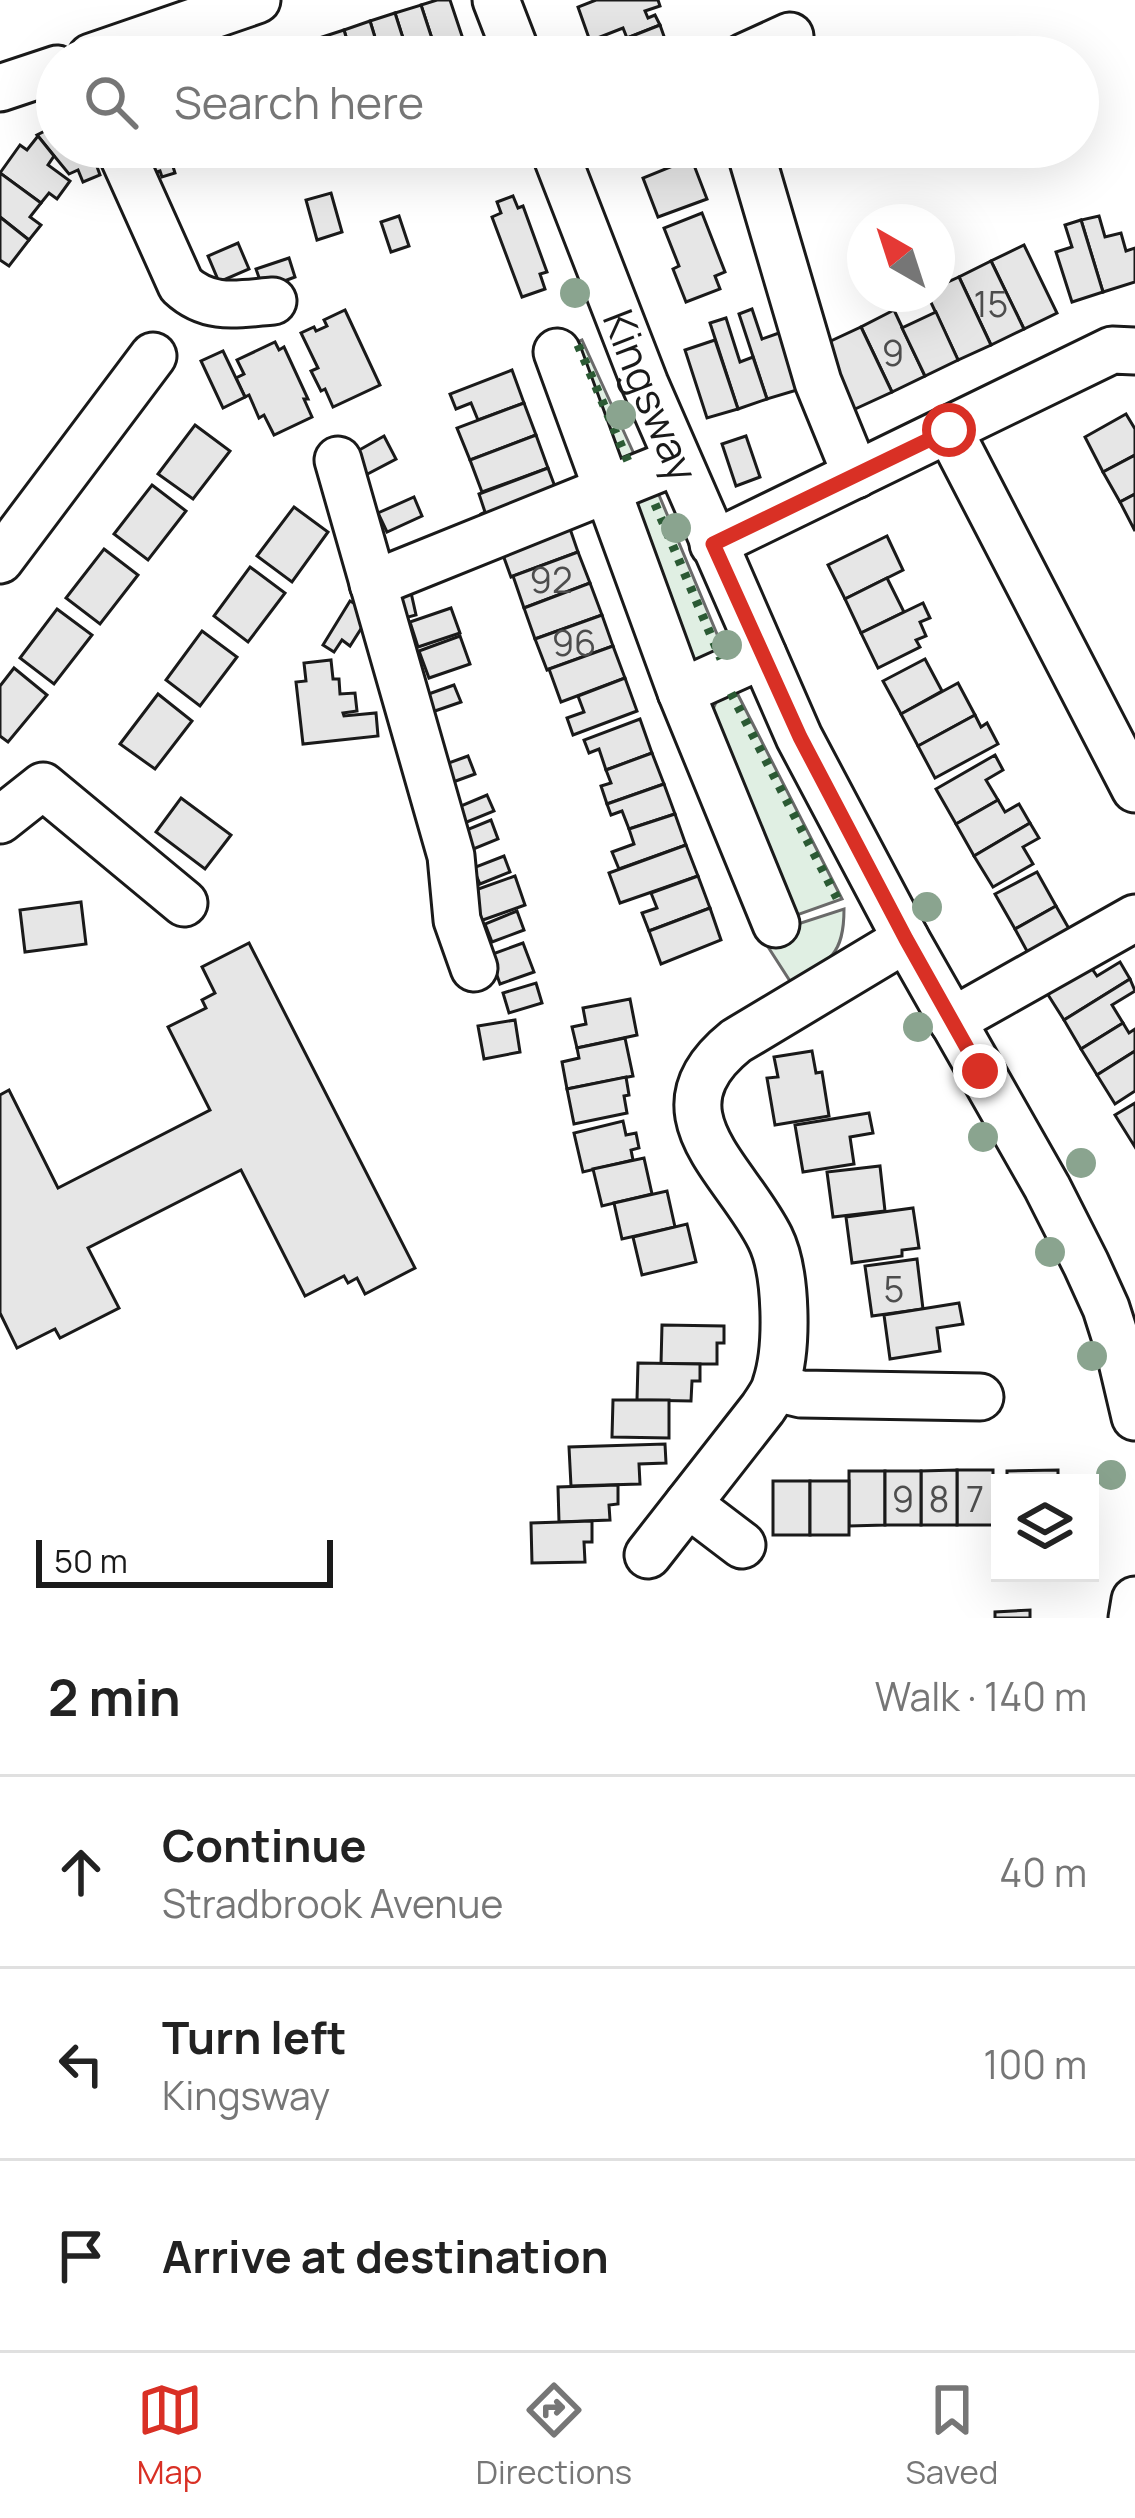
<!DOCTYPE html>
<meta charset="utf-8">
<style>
:root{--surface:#fff;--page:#f6f6f6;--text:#222;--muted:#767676;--line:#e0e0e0;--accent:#d93025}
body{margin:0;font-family:Manrope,sans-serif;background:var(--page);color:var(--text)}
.controls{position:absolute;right:36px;bottom:36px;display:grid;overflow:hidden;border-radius:0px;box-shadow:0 12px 48px #0002}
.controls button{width:108px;height:108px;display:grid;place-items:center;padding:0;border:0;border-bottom:3px solid var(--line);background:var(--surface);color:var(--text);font:60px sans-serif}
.compass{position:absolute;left:847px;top:204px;width:108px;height:108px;border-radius:50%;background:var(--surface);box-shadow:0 12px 48px #0002;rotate:321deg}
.scale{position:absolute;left:36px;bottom:30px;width:297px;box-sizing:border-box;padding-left:12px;border:6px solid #1a1a1a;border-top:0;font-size:33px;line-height:42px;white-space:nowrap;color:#1a1a1a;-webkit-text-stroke:9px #fff;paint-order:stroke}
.stop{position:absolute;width:36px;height:36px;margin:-27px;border:9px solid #d93025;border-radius:50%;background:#fff}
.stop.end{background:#d93025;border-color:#fff;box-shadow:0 3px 12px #0008}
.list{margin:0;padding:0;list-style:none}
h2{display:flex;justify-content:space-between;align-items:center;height:156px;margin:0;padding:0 48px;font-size:51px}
h2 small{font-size:39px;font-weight:400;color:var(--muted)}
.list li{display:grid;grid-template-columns:78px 1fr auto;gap:36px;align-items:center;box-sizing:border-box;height:192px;padding:0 48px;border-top:3px solid var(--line)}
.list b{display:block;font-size:45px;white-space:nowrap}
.list p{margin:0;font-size:39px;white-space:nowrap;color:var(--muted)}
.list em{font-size:39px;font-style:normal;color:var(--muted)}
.icon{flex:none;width:66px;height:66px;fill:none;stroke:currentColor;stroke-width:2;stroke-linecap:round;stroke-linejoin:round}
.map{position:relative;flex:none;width:1135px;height:1618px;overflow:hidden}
.search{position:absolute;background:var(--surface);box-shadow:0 12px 48px #0002;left:36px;right:36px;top:36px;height:132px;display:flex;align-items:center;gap:30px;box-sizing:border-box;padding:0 42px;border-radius:66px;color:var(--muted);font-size:45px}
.sheet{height:732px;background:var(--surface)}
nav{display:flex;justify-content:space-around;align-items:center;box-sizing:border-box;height:168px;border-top:3px solid var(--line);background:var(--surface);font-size:33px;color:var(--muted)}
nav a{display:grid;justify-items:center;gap:6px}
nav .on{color:var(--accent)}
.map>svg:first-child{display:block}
.green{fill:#e0efe3;stroke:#6a6a6a;stroke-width:3}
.building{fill:#e6e6e6;stroke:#1a1a1a;stroke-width:3}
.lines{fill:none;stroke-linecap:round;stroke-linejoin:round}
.minor-casing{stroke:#1a1a1a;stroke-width:51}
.minor{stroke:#fff;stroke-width:45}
.hedge{stroke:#2b5a34;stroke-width:9;stroke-dasharray:6 9;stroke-linecap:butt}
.tree{fill:#8aa48f}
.route{stroke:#d93025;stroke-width:15}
.labels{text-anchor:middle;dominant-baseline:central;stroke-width:9;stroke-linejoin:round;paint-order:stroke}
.number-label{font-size:36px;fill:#4d4d4d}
.street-label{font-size:42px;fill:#1a1a1a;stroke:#fff}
</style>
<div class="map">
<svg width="1135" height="1618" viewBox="0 0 1135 1618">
<rect width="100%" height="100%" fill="#fff"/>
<g class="green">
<polygon points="582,340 639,465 615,463 572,344"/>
<polygon points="651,491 659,495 727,658 695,664 688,657 635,506"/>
<path d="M 735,689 L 842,899 L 797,915 L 752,826 L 710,718 C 715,702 718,693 735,689 Z"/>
<path d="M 844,909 C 844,956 829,962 790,981 L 761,936 Z"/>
</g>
<g class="building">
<polygon points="437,0 450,0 469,57 452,57 451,54 438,57 421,5"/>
<polygon points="596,0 658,0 660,6 645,11 648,18 655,15 660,25 627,38 623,28 590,41 578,7"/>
<polygon points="421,5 438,57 409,57 395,13"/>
<polygon points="395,13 409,57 381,57 370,21"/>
<polygon points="370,21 381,57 352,57 344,30"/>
<polygon points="660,25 666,42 657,45 662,57 621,57 632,53 627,38"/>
<polygon points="344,30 352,57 322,57 316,39"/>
<polygon points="316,39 322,57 291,57 288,48"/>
<polygon points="57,125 57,147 104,147 108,155 95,161 100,175 83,182 78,170 69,174 37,135"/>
<polygon points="38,136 54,156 48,165 70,181 57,199 49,193 41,203 0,173 20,145 27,150"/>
<polygon points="133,147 167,147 175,173 162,177 160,171 142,177"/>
<polygon points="167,147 194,147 188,149 192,159 173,166"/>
<polygon points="674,147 702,147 706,155 692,160 707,199 658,217 643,178 673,166 667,150"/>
<polygon points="0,173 41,203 30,217 41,225 29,240 0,217"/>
<polygon points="331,193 342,232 317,240 306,200"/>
<polygon points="513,196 518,208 523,206 547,272 540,274 545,289 522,297 492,217 501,213 497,202"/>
<polygon points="702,213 725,272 715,276 720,289 686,302 673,269 679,266 664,228"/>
<polygon points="399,216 409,246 391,252 381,222"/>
<polygon points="1099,216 1105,237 1121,233 1126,251 1135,248 1135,282 1103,292 1081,220"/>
<polygon points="0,217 29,240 9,266 0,260"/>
<polygon points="1081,220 1103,292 1072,302 1056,252 1072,247 1065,225"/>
<polygon points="238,243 249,269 219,282 208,256"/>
<polygon points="1024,245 1057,313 1024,329 991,261"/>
<polygon points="289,258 295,277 263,289 256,269"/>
<polygon points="991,261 1024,329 991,345 959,277"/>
<polygon points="959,277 991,345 958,360 927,294 937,294 937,287"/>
<polygon points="752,309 762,339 779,333 784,346 797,341 809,377 794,381 797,390 767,399 739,314"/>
<polygon points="345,310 380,385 333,407 325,389 321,391 311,371 318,368 301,333 314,327 316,331 327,326 324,320"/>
<polygon points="894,310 925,376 892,392 861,327"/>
<polygon points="936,312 958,360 925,376 902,328"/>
<polygon points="726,318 740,362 753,357 767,399 738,409 710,323"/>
<polygon points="861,327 892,392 842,415 818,347"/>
<polygon points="715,340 738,409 707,418 685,350"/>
<polygon points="275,342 279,350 284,347 308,399 304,399 312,417 274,435 264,415 259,418 249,395 245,397 236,378 244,374 237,360"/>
<polygon points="223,351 245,397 223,408 201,361"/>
<polygon points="512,370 524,403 478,420 471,403 456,409 450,394"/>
<polygon points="524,403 536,435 470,460 457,428"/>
<polygon points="1126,414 1135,429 1135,455 1103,472 1085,437"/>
<polygon points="195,425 230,451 193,499 158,474"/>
<polygon points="536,435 548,468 482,492 470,460"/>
<polygon points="384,436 396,459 358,479 347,457"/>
<polygon points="746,436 760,477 736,486 722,444"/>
<polygon points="1135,455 1135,494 1120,502 1103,472"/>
<polygon points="548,468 560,500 486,527 481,514 485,512 479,494"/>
<polygon points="152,485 186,511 148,560 114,534"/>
<polygon points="1135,494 1135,531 1120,502"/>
<polygon points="414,497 422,516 387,532 378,513"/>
<polygon points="294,507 328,532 292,582 257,556"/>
<polygon points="567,520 578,552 511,577 499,544"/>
<polygon points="887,536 903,570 845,599 828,565"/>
<polygon points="104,549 138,575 100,624 66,598"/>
<polygon points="578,552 590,583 524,608 513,576"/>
<polygon points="250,567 285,593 248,642 214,616"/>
<polygon points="887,578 904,612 861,633 845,599"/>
<polygon points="590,583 602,615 535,639 524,608"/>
<polygon points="410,588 416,615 397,620 390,592"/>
<polygon points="350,601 371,613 350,646 342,640 334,652 323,645"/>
<polygon points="923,603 930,618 920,622 926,636 916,640 920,647 878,668 861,633"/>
<polygon points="451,608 460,633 418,647 410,622"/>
<polygon points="57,609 92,635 54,684 20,658"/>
<polygon points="602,615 613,646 547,670 535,639"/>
<polygon points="202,631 237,657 200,706 166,680"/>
<polygon points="460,636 470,664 429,678 419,651"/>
<polygon points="613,646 625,678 561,702 549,669"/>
<polygon points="925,659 942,691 901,714 883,681"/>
<polygon points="331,660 333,679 339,679 340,694 355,693 357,711 343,713 344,716 376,713 378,736 303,744 296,682 306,681 304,663"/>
<polygon points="14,668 47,695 8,742 0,736 0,686"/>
<polygon points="625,678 637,711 573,735 567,718 584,712 578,696"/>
<polygon points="958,683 975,715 918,746 901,714"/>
<polygon points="454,685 461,702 429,713 423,696"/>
<polygon points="158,694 192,721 155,769 120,744"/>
<polygon points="975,715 981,727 987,723 998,744 935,778 918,746"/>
<polygon points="640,719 652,753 606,770 599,749 589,753 584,740"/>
<polygon points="652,753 664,784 607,804 601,786 611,783 606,770"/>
<polygon points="995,755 1003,770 986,780 998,800 956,824 936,789"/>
<polygon points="468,756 475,774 442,786 435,768"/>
<polygon points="664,784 675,814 629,829 622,811 611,815 607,804"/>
<polygon points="487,795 494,811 462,824 456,808"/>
<polygon points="181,798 231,835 205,869 156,832"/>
<polygon points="998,800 1005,812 1019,804 1030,823 974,856 956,824"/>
<polygon points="675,814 686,845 619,869 612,852 634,844 629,829"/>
<polygon points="491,820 498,839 466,852 459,833"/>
<polygon points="1030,823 1039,838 1023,847 1033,864 993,887 974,856"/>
<polygon points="686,845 698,876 620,903 609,873"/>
<polygon points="504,856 510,872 480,884 473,868"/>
<polygon points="1037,872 1056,906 1015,929 995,894"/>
<polygon points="515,876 525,905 480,921 470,892"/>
<polygon points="698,876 710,908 649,931 642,913 657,908 651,893"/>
<polygon points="81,902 86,944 25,952 20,910"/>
<polygon points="1056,906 1076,941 1034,964 1015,929"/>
<polygon points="710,908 721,940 661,964 649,931"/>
<polygon points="517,911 524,930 492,942 485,924"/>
<polygon points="249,943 415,1268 365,1294 357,1278 348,1283 344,1276 305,1296 241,1170 88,1248 119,1308 60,1338 55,1329 17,1348 0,1313 0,1095 9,1090 58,1188 210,1110 168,1027 206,1008 202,1000 215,993 202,967"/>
<polygon points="523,943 534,972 500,984 490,955"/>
<polygon points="1120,962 1130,979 1064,1020 1045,990 1088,963 1097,976"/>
<polygon points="1130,979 1135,991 1112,1005 1123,1023 1081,1049 1064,1020"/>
<polygon points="536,983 542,1003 509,1013 503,993"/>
<polygon points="630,999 637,1035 577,1048 572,1027 586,1024 583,1008"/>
<polygon points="515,1020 520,1052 484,1059 478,1026"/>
<polygon points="1123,1023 1129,1033 1135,1029 1135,1051 1097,1075 1081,1049"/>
<polygon points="625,1038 633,1076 567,1089 562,1062 579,1058 577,1048"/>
<polygon points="812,1051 816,1073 822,1072 829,1116 775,1125 767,1078 778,1077 774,1057"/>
<polygon points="1135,1051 1135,1091 1115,1104 1097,1075"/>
<polygon points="626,1077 629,1095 624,1096 627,1113 574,1124 567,1089"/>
<polygon points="1135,1103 1135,1147 1115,1115"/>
<polygon points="869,1113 873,1133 850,1137 854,1164 803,1172 795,1125"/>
<polygon points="623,1121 626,1135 636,1133 639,1148 631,1150 633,1160 583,1172 574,1133"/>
<polygon points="644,1158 652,1194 602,1206 593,1169"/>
<polygon points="880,1166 885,1211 833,1217 827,1172"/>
<polygon points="667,1191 675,1227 622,1239 614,1203"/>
<polygon points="913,1208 919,1248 902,1250 902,1256 852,1263 846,1217"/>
<polygon points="687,1224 696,1262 642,1275 633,1237"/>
<polygon points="917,1259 923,1309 872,1316 865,1266"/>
<polygon points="959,1303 963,1324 937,1328 940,1351 890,1359 884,1315"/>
<polygon points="662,1325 724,1326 724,1343 717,1343 717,1364 661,1364"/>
<polygon points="638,1363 700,1364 700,1381 692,1381 691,1401 637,1400"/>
<polygon points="613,1400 669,1400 669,1438 612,1437"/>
<polygon points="665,1444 666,1463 639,1464 640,1484 571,1486 569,1447"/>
<rect x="957" y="1470" width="36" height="55"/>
<polygon points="957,1470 957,1525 921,1525 921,1471"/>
<polygon points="1058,1470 1058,1483 1007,1483 1007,1471"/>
<polygon points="849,1471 885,1471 885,1525 849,1526"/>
<rect x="885" y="1471" width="36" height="54"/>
<rect x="773" y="1481" width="37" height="54"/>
<rect x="810" y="1481" width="39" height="54"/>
<polygon points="618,1485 618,1504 609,1505 610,1520 559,1522 558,1487"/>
<polygon points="592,1521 592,1542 584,1542 585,1562 532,1563 531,1523"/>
<polygon points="1030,1610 1030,1618 995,1618 995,1612"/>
</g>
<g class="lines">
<defs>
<g id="minor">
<polyline points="496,0 518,57"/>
<polyline points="91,57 257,0"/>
<polyline points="744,57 790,36"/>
<polyline points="0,88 57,69"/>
<path d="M 119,147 L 181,285 C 209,311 238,304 273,301"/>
<path id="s1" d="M 553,147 L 645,384 L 799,737 L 906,939 L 1047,1187 L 1086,1264 L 1106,1308 L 1119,1349 L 1135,1417"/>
<polyline points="749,147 818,382 856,475"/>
<polyline points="557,352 681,692 776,924"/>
<polyline points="949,430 1135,789"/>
<polyline points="338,460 451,856 457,920 474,968"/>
<polyline points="713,544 1112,350 1135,351"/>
<polyline points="0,560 153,356"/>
<polyline points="373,584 678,461"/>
<polyline points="681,692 763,655"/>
<polyline points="0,820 43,786 184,903"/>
<polyline points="952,1021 1135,918"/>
<polyline points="776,1388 801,1394 980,1397"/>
<polyline points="688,1504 742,1545"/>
<path d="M 648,1555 L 763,1408 C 768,1400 774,1393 776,1384 C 788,1348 787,1272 770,1238 C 735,1168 648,1112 736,1041 L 906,939"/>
<polyline points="1132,1618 1135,1600"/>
</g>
</defs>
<use href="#minor" class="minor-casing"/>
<use href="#minor" class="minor"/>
<g class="hedge">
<polyline points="578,345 630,466"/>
<polyline points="655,504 721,659"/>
<polyline points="731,693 837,898"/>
</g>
</g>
<g class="tree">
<circle cx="575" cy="293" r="15"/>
<circle cx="621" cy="415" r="15"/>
<circle cx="676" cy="528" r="15"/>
<circle cx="727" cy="645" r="15"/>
<circle cx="927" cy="907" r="15"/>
<circle cx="918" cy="1027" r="15"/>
<circle cx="983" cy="1137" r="15"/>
<circle cx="1081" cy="1163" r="15"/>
<circle cx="1050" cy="1252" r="15"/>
<circle cx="1092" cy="1356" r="15"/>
<circle cx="1111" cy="1475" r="15"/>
</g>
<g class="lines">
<polyline class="route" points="949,430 713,544 800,737 906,939 980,1071"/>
</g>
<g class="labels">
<g class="number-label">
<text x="991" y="303">15</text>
<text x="893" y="352">9</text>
<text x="551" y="579">92</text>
<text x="574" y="642">96</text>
<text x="894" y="1288">5</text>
<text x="903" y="1498">9</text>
<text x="939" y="1498">8</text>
<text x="975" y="1498">7</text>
</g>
<g class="street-label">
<text stroke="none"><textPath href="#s1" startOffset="267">Kingsway</textPath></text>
</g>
</g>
</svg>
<div class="controls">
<button><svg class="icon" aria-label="layers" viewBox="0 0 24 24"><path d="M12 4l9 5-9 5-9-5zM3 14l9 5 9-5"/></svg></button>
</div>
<svg class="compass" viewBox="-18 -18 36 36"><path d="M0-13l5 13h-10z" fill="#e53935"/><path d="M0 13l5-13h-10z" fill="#767676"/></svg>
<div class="scale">50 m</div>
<div class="stop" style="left:949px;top:430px"></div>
<div class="stop end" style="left:980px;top:1071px"></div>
<div class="search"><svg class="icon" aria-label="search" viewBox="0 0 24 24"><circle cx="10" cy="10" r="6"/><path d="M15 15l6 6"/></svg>Search here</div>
</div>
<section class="sheet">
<h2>2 min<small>Walk · 140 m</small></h2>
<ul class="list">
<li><svg class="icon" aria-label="ahead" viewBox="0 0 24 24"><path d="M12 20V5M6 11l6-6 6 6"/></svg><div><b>Continue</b><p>Stradbrook Avenue</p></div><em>40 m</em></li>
<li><svg class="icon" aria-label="left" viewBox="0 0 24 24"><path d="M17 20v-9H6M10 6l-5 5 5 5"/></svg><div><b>Turn left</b><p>Kingsway</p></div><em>100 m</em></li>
<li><svg class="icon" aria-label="arrive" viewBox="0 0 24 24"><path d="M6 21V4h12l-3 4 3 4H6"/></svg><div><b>Arrive at destination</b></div></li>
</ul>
</section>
<nav>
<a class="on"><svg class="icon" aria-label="map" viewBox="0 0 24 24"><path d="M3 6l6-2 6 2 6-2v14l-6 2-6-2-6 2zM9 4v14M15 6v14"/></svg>Map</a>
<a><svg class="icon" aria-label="directions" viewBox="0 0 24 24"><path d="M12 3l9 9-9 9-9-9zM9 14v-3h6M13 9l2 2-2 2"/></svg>Directions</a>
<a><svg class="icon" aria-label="saved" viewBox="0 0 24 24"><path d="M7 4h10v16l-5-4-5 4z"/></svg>Saved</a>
</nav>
